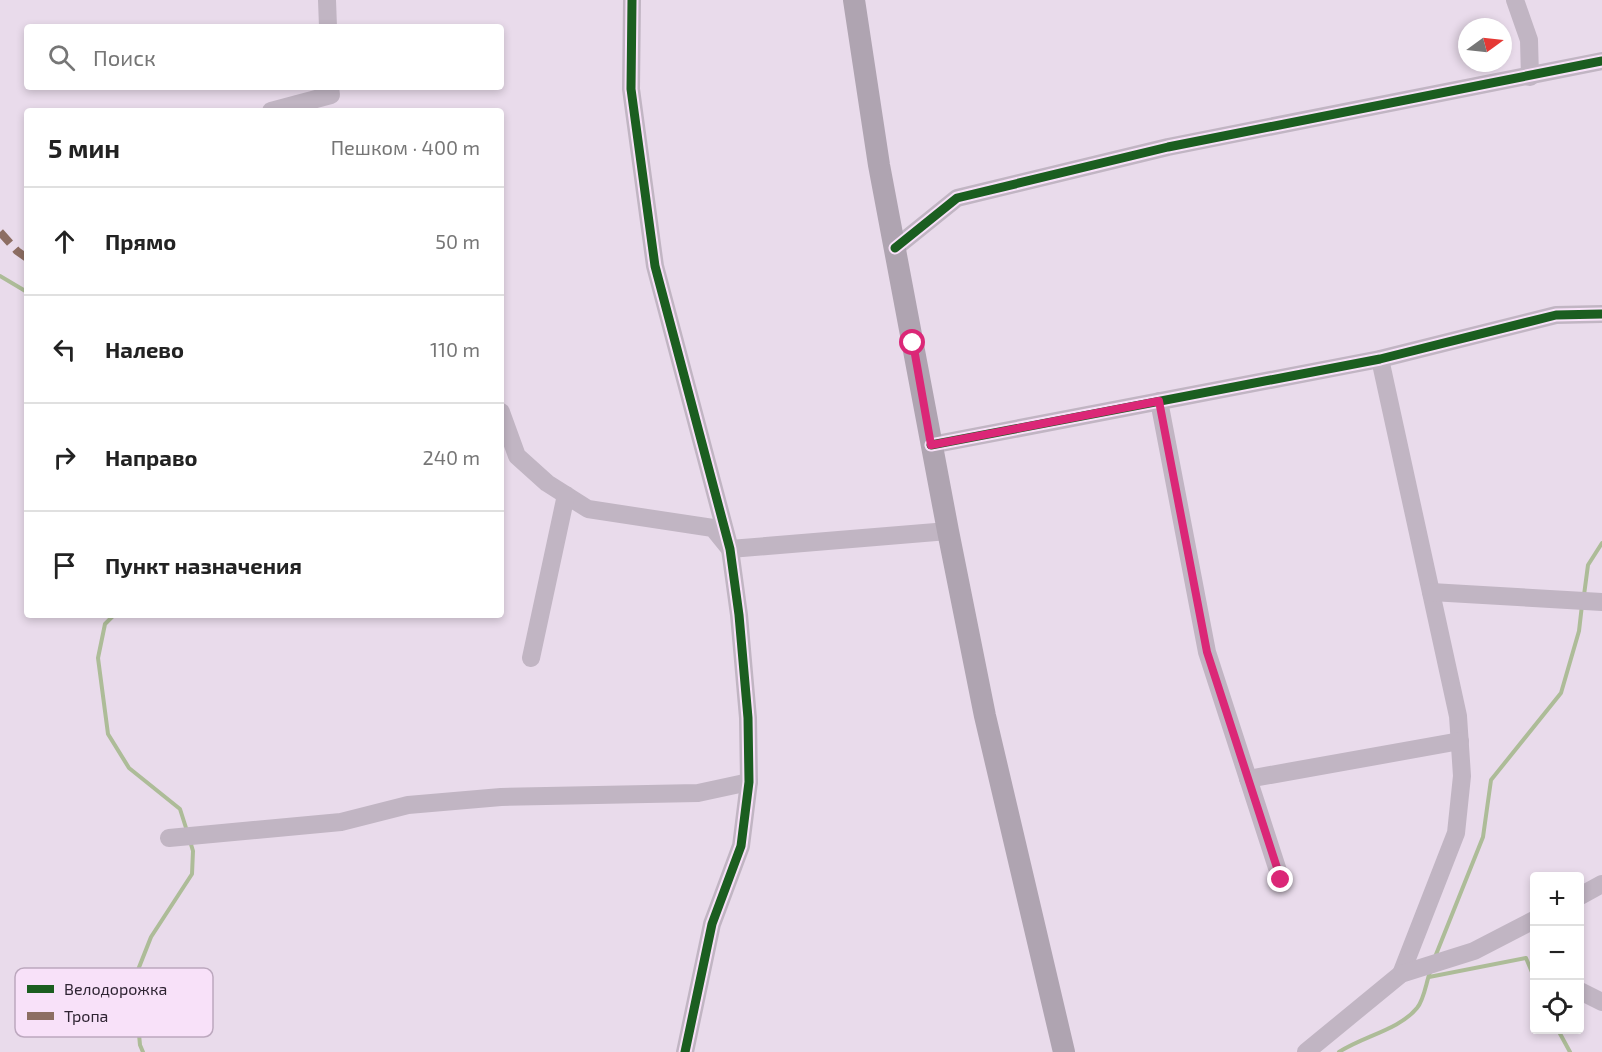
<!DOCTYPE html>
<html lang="ru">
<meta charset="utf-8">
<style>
:root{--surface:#fff;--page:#f6f6f6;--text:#222;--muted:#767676;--line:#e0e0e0}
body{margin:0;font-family:"Exo 2",sans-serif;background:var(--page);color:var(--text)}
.controls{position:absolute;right:18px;bottom:18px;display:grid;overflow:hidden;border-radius:6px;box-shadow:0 3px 9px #0003}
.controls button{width:54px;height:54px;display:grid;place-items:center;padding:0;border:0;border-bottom:2px solid var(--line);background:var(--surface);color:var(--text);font:30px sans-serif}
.compass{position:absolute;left:1458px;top:18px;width:54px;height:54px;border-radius:50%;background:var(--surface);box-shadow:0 3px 9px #0003;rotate:75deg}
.stop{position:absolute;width:18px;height:18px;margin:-14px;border:4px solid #db2777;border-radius:50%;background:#fff}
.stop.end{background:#db2777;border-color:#fff;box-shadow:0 2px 6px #0008}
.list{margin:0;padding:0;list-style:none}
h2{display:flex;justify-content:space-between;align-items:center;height:78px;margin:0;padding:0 24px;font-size:26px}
h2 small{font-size:20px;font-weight:400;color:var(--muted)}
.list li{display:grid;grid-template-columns:39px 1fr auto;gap:18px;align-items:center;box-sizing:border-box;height:108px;padding:0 24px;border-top:2px solid var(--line)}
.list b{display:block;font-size:22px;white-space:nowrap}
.list em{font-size:20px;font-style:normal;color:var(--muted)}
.icon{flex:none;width:33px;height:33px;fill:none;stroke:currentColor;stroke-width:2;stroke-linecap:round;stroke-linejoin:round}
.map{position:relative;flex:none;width:1602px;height:1052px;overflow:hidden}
.search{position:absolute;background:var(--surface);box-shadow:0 3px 9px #0003;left:24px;top:24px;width:480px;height:66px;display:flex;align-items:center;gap:15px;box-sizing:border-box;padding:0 21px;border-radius:6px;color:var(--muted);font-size:22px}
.panel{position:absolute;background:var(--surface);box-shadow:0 3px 9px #0003;left:24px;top:108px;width:480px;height:510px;border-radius:6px}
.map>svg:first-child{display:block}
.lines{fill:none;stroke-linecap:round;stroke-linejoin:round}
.stream{stroke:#adbc98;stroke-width:4}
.minor{stroke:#c1b5c3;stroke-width:18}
.major{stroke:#afa4b1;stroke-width:22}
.quiet{stroke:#8d6e63;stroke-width:8;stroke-dasharray:15 8;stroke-linecap:butt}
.cycleway-casing{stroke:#f8e1f9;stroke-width:13}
.cycleway{stroke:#1b5e20;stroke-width:9}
.route{stroke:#db2777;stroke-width:8}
.key{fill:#f8e1f9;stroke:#bca8be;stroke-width:1.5}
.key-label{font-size:16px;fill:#2f2433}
</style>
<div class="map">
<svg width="1602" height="1052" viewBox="0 0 1602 1052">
<rect width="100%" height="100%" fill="#e9dbeb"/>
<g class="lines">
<g class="stream">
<polyline points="0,276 27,292"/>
<polyline points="1584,595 1588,565 1602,543"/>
<polyline points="114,615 105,624 98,658 108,734 129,768 180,809 187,831"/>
<polyline points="1435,957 1483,837 1491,780 1561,693 1579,631 1582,605"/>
<polyline points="1429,977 1526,958 1534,977"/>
<polyline points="1558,1030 1570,1052"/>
<polyline points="143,1052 140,1045 134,980 151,937 192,874 193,851 190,841"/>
<path d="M 1339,1052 C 1363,1036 1399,1030 1417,1008 C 1424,1000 1426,983 1430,972"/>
</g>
<g class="minor">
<polyline points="327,0 328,27"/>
<polyline points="632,0 631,89 655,266 730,549 739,615 748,718 749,782 741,846 712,924 685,1052"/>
<polyline points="1515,0 1529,40 1530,77"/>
<polyline points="271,111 331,95 330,87"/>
<polyline points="895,248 957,198 1168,147 1602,61"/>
<polyline points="1380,359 1458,716 1462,776 1456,833 1401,974"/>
<polyline points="1159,401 1207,652 1281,880"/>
<polyline points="501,412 517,456 547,483 588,509 713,528 730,549 948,531"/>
<polyline points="931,445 1380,359 1556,315 1602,314"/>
<polyline points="1431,592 1602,602"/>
<polyline points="531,658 566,495"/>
<polyline points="1248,779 1460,741"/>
<polyline points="169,838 341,822 408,805 501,797 698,793 749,782"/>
<polyline points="1580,896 1602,884"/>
<polyline points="1580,991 1602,1002"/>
<polyline points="1306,1052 1401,974 1474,951 1534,920"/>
</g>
<polyline class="major" points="854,0 879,165 948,531 985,716 1064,1052"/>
<polyline class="quiet" points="0,232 17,251 27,258"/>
<defs>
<g id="cycleway">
<polyline points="632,0 631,89 655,266 730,549 739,615 748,718 749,782 741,846 712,924 685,1052"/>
<polyline points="895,248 957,198 1168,147 1602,61"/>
<polyline points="931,445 1380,359 1556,315 1602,314"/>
</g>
</defs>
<use href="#cycleway" class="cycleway-casing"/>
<use href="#cycleway" class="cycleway"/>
</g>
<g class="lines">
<polyline class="route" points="913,343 931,445 1159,401 1207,652 1281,880"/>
</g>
<rect x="15" y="968" width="198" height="69" rx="9" class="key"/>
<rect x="27" y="985" width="27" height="8" fill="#1b5e20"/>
<rect x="27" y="1012" width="27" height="8" fill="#8d6e63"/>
<g class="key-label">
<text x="64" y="995">Велодорожка</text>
<text x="64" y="1022">Тропа</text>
</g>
</svg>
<div class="controls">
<button>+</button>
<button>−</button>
<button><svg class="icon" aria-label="locate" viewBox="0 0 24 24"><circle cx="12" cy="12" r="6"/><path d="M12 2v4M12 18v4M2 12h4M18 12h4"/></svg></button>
</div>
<svg class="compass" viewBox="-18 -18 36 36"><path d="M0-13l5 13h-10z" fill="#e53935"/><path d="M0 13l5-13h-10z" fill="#767676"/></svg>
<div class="stop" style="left:913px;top:343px"></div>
<div class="stop end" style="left:1281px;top:880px"></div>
<div class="search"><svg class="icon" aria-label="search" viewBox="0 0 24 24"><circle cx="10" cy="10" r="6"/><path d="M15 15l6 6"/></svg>Поиск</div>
<section class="panel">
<h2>5 мин<small>Пешком · 400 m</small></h2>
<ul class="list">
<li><svg class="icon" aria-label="ahead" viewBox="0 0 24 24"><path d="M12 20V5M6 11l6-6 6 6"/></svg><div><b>Прямо</b></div><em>50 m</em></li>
<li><svg class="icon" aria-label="left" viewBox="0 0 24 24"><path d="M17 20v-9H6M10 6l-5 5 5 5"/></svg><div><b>Налево</b></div><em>110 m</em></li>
<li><svg class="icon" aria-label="right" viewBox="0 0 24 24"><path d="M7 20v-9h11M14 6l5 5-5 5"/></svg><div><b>Направо</b></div><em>240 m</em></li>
<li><svg class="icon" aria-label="arrive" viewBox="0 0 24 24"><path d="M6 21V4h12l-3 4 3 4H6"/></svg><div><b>Пункт назначения</b></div></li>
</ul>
</section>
</div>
